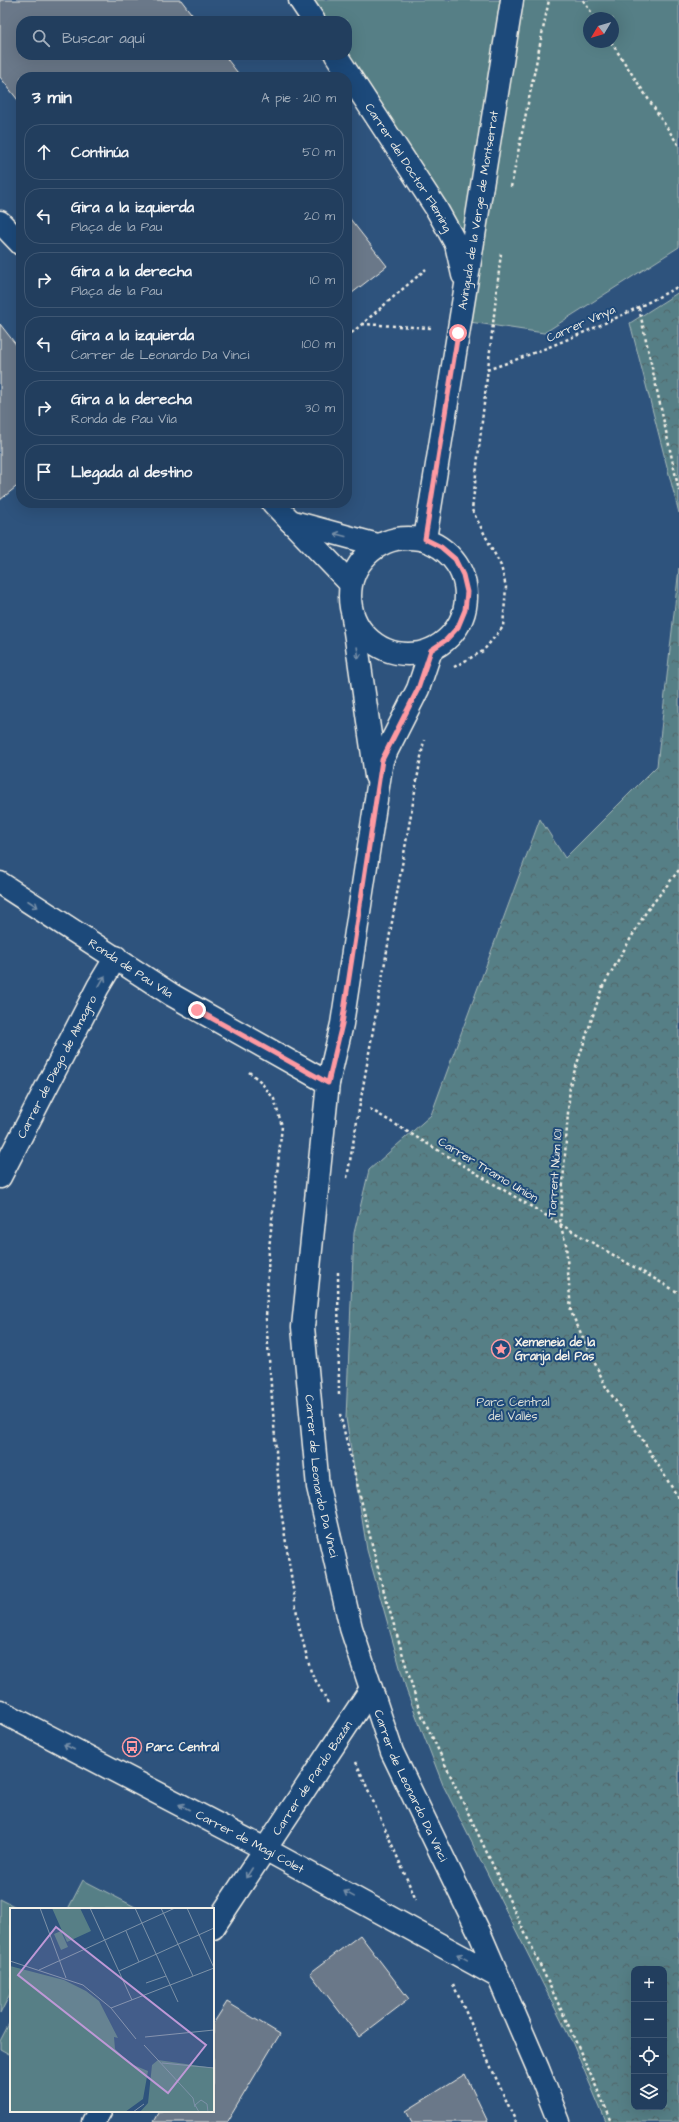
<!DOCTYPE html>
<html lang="es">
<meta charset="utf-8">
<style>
:root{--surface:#223e5e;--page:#2e4967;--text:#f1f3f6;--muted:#a2aebc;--line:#3f5773}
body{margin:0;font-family:"Architects Daughter",sans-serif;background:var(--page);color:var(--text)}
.controls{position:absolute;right:12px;bottom:12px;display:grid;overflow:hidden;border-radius:8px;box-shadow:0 4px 16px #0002}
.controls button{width:36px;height:36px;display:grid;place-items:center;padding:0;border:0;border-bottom:1px solid var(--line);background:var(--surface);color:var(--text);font:20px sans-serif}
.compass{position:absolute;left:583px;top:12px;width:36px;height:36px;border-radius:50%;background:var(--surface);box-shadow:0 4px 16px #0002;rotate:232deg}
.stop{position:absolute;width:12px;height:12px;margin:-9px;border:3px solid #ff9aa2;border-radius:50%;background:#fff}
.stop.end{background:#ff9aa2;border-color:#fff;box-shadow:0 1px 4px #0008}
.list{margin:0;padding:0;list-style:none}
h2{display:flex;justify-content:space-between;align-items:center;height:52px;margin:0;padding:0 16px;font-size:17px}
h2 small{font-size:13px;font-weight:400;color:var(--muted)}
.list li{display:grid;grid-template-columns:26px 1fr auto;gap:12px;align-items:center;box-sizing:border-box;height:56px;margin:0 8px 8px;padding:0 8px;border:1px solid var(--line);border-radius:16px}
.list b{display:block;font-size:15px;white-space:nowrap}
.list p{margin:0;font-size:13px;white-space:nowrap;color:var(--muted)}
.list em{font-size:13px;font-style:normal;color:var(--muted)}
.icon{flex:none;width:22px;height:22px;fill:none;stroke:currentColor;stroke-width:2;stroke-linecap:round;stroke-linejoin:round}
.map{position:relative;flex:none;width:679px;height:2122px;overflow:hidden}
.search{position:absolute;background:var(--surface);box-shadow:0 4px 16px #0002;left:16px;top:16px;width:336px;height:44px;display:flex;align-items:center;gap:10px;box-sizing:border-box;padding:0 14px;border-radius:16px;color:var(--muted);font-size:15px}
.panel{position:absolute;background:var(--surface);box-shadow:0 4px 16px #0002;left:16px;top:72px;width:336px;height:436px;border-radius:16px}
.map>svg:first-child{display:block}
.green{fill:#577f86;stroke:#a6b8b7;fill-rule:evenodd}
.forest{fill:url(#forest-crowns);stroke:#a6b8b7;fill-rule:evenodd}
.building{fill:#6a7889;stroke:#f4f1e8}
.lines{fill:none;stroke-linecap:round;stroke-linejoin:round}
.street-casing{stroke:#f4f1e8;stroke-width:25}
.path{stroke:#f4f1e8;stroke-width:2.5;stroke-dasharray:3 3;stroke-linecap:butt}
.street{stroke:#1f4a7a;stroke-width:22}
.oneway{stroke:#748da6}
.route{stroke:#ff9aa2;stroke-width:5}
.labels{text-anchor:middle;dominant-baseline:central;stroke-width:4;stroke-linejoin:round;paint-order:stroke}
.street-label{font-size:12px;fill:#f4f1e8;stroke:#1f4a7a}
.poi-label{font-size:12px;font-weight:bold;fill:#f4f1e8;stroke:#1f4a7a;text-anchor:start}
.park-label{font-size:12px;fill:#dce0d9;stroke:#1f4a7a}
.inset-road{fill:none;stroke:#7d92a8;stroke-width:1}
.view{fill:#be98d6;fill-opacity:0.15;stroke:#be98d6;stroke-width:2}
.inset-edge{fill:none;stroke:#f4f1e8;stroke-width:2}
</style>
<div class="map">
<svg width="679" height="2122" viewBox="0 0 679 2122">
<defs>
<pattern id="forest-crowns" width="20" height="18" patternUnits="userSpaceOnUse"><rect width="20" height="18" fill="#577f86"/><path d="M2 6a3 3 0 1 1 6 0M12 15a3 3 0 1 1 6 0" fill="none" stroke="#516669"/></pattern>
</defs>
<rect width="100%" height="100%" fill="#2e537d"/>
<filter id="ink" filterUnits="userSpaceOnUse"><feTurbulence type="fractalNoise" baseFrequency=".025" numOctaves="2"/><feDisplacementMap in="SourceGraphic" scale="8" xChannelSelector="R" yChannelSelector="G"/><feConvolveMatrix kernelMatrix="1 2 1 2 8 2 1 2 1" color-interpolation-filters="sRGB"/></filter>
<g filter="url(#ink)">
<g class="green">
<path d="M 300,0 L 679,0 L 679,247 L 544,333 L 463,321 L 466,286 L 347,55 L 347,21 L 314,21 ZM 589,18 L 613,18 L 613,42 L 589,42 Z"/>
<polygon points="83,1880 139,1909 68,1909"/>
<polygon points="0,1899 20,1909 11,1909 11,1992 0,2014"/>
<polygon points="11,2020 11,2055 0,2049 0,2041"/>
</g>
<g class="forest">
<polygon points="679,292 679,513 630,323"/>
<path d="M 679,568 L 679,2122 L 606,2122 L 573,2044 L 443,1785 L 407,1692 L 367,1550 L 346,1418 L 354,1233 L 369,1170 L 431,1115 L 540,819 L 565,858 L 657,766 ZM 634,1969 L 664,1969 L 664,2107 L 634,2107 Z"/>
</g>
<g class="building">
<polygon points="0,0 181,0 197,21 21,21 21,55 224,55 241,77 21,77 21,104 0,77"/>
<polygon points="347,215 387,266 347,297"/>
<polygon points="0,324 21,351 21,483 0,500"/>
<polygon points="360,1935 409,1999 359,2037 310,1973"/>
<polygon points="227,2002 280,2034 227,2122 153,2122 159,2111 213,2111 213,2024"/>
<polygon points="465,2074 488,2122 412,2122 406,2111"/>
</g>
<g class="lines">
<defs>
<g id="street">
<polyline points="300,0 314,21"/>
<path id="s1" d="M 336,55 L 436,208 L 456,244 L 463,275"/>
<polyline points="0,222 21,244"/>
<polyline points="273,503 350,583"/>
<polyline points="290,521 378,545"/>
<circle cx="408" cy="596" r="58"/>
<path id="s2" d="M 425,539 L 512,0"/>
<polyline points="353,618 376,776"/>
<path id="s3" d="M 431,650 L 418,689 L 382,760 L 342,1024 L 328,1083 L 303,1327 L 318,1487 L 351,1628 L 392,1752 L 480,1934 L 538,2069 L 559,2122"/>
<path id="s4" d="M 0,883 L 172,995 L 328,1083"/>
<path id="s5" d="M 0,1177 L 98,987 L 116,957"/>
<path id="s6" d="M 0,1711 L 265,1849 L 497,1976"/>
<path id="s7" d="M 213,1928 L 371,1689"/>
<polyline points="93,2122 100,2111"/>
</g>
</defs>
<use href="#street" class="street-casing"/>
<g class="path">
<polyline points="583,0 595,18"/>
<polyline points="611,42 679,146"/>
<polyline points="511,187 549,0"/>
<polyline points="639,308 679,491"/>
<polyline points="362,324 431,328"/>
<polyline points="347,337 426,269"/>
<path d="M 487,370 C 553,347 617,320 679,286"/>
<polyline points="454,667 483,651 503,627 506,587 501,566 472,510 501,253"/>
<polyline points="679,870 646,912 602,988 570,1085 560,1224 566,1244 571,1312 606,1387 642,1439 679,1499"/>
<polyline points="249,1072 260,1081 274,1099 282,1126 269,1249 266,1319 280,1504 299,1627 311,1672 328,1703"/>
<polyline points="370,1109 560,1224 679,1293"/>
<polyline points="347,1178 424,740"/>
<polyline points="338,1272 339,1397"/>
<polyline points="340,1414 382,1585 419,1709 566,2020 612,2122"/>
<polyline points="356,1762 416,1900"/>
<polyline points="453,1984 516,2122"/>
</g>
<use href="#street" class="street"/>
</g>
<defs><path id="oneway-shaft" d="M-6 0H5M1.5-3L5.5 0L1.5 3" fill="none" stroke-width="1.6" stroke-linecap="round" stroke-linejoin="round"/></defs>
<g class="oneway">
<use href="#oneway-shaft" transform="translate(340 535) rotate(-165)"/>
<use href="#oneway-shaft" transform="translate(358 653) rotate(82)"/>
<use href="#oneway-shaft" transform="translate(33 904) rotate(33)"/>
<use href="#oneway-shaft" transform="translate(102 981) rotate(-60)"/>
<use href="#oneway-shaft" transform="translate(69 1747) rotate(-153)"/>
<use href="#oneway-shaft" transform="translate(184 1807) rotate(-153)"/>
<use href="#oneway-shaft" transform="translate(249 1873) rotate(123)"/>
<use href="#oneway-shaft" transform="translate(349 1894) rotate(-151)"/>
<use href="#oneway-shaft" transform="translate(462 1957) rotate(-151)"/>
</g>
</g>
<g class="lines" filter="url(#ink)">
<polyline class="route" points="197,1010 328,1083 342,1024 382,760 418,689 431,650 446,640 458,627 465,610 467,592 463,575 455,559 441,547 425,539 458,333"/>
</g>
<defs>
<symbol id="sight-ring" viewBox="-11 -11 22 22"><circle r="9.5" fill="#1f4a7a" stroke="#ff9aa2" stroke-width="1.5"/><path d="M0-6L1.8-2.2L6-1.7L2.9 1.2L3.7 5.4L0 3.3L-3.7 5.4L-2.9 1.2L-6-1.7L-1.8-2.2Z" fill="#ff9aa2"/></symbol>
<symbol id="bus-ring" viewBox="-11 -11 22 22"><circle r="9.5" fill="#1f4a7a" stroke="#ff9aa2" stroke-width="1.5"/><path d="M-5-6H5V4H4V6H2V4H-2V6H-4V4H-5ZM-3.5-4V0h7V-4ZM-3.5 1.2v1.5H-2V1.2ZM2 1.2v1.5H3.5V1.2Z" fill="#ff9aa2"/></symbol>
</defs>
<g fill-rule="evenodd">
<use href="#sight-ring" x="490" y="1338" width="22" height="22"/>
<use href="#bus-ring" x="121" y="1736" width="22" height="22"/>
</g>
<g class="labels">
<g class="street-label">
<text stroke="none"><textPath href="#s1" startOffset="134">Carrer del Doctor Fleming</textPath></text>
<text stroke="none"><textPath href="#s2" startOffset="333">Avinguda de la Verge de Montserrat</textPath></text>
<text transform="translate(581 324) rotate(-24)">Carrer Vinya</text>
<text stroke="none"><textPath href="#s4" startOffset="156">Ronda de Pau Vila</textPath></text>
<text stroke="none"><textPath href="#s5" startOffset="124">Carrer de Diego de Almagro</textPath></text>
<text transform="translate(488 1170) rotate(31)">Carrer Tramo Unión</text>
<text transform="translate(555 1173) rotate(-86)">Torrent Núm 101</text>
<text stroke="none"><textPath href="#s3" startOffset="844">Carrer de Leonardo Da Vinci</textPath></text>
<text stroke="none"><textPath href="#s7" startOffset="180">Carrer de Pardo Bazán</textPath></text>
<text stroke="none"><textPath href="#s3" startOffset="1168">Carrer de Leonardo Da Vinci</textPath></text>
<text stroke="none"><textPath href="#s6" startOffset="282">Carrer de Magí Colet</textPath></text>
</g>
<g class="poi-label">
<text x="515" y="1342">Xemeneia de la<tspan x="515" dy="14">Granja del Pas</tspan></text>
<text x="146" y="1747">Parc Central</text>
</g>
<g class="park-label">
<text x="513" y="1402">Parc Central<tspan x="513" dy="14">del Vallès</tspan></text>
</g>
</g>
<g transform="translate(10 1908)">
<rect width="204" height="204" fill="#2e537d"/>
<path d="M 42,0 L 70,0 L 81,23 L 57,34 ZM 51,23 L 58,39 L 51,42 L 44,26 ZM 148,152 L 204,160 L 204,204 L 130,204 L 138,195 L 142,157 Z" fill="#577f86"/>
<path d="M 0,58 L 54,72 L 76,83 L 89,93 L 108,130 L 104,129 L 105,141 L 121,156 L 138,163 L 133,191 L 115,204 L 0,204 Z" fill="#577f86"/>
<path class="inset-road" d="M 30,0 L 56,70M 80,0 L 122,92M 125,0 L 168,94M 151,0 L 183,68M 177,0 L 204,60M 116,23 L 129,54M 0,53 L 73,77 L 101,100 L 126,131M 29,62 L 165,0M 109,63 L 204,20M 136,75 L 156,68M 101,100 L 204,60M 135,129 L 204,122M 134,137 L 183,190 L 185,199M 152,155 L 204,160M 123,204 L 134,196M 189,204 L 185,197 L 191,192 L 197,196 L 198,204"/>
<path class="view" d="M 46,19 L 196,137 L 158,185 L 8,67 Z"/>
<rect width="204" height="204" class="inset-edge"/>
</g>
</svg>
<div class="controls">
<button>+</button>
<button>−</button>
<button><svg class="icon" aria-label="locate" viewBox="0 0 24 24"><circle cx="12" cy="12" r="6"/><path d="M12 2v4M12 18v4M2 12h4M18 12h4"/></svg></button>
<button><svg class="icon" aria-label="layers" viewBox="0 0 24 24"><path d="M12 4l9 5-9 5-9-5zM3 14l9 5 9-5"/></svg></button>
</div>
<svg class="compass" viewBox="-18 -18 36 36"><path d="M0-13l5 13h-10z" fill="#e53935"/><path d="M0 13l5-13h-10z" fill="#a2aebc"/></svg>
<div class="stop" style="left:458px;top:333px"></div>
<div class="stop end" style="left:197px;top:1010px"></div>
<div class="search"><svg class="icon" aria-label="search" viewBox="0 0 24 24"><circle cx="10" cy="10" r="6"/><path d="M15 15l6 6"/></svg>Buscar aquí</div>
<section class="panel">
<h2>3 min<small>A pie · 210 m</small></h2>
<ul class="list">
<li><svg class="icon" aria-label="ahead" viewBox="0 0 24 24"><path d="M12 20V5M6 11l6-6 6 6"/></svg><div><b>Continúa</b></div><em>50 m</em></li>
<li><svg class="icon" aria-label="left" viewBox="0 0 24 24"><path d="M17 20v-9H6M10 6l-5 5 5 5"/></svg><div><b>Gira a la izquierda</b><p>Plaça de la Pau</p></div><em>20 m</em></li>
<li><svg class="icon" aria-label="right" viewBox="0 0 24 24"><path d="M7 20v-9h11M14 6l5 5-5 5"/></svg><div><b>Gira a la derecha</b><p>Plaça de la Pau</p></div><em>10 m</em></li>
<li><svg class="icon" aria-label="left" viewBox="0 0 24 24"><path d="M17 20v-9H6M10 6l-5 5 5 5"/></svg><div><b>Gira a la izquierda</b><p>Carrer de Leonardo Da Vinci</p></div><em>100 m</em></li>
<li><svg class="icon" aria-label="right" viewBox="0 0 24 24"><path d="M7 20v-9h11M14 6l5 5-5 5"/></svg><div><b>Gira a la derecha</b><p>Ronda de Pau Vila</p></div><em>30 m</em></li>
<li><svg class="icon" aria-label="arrive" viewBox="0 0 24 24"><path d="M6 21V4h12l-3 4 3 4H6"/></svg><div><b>Llegada al destino</b></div></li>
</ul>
</section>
</div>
